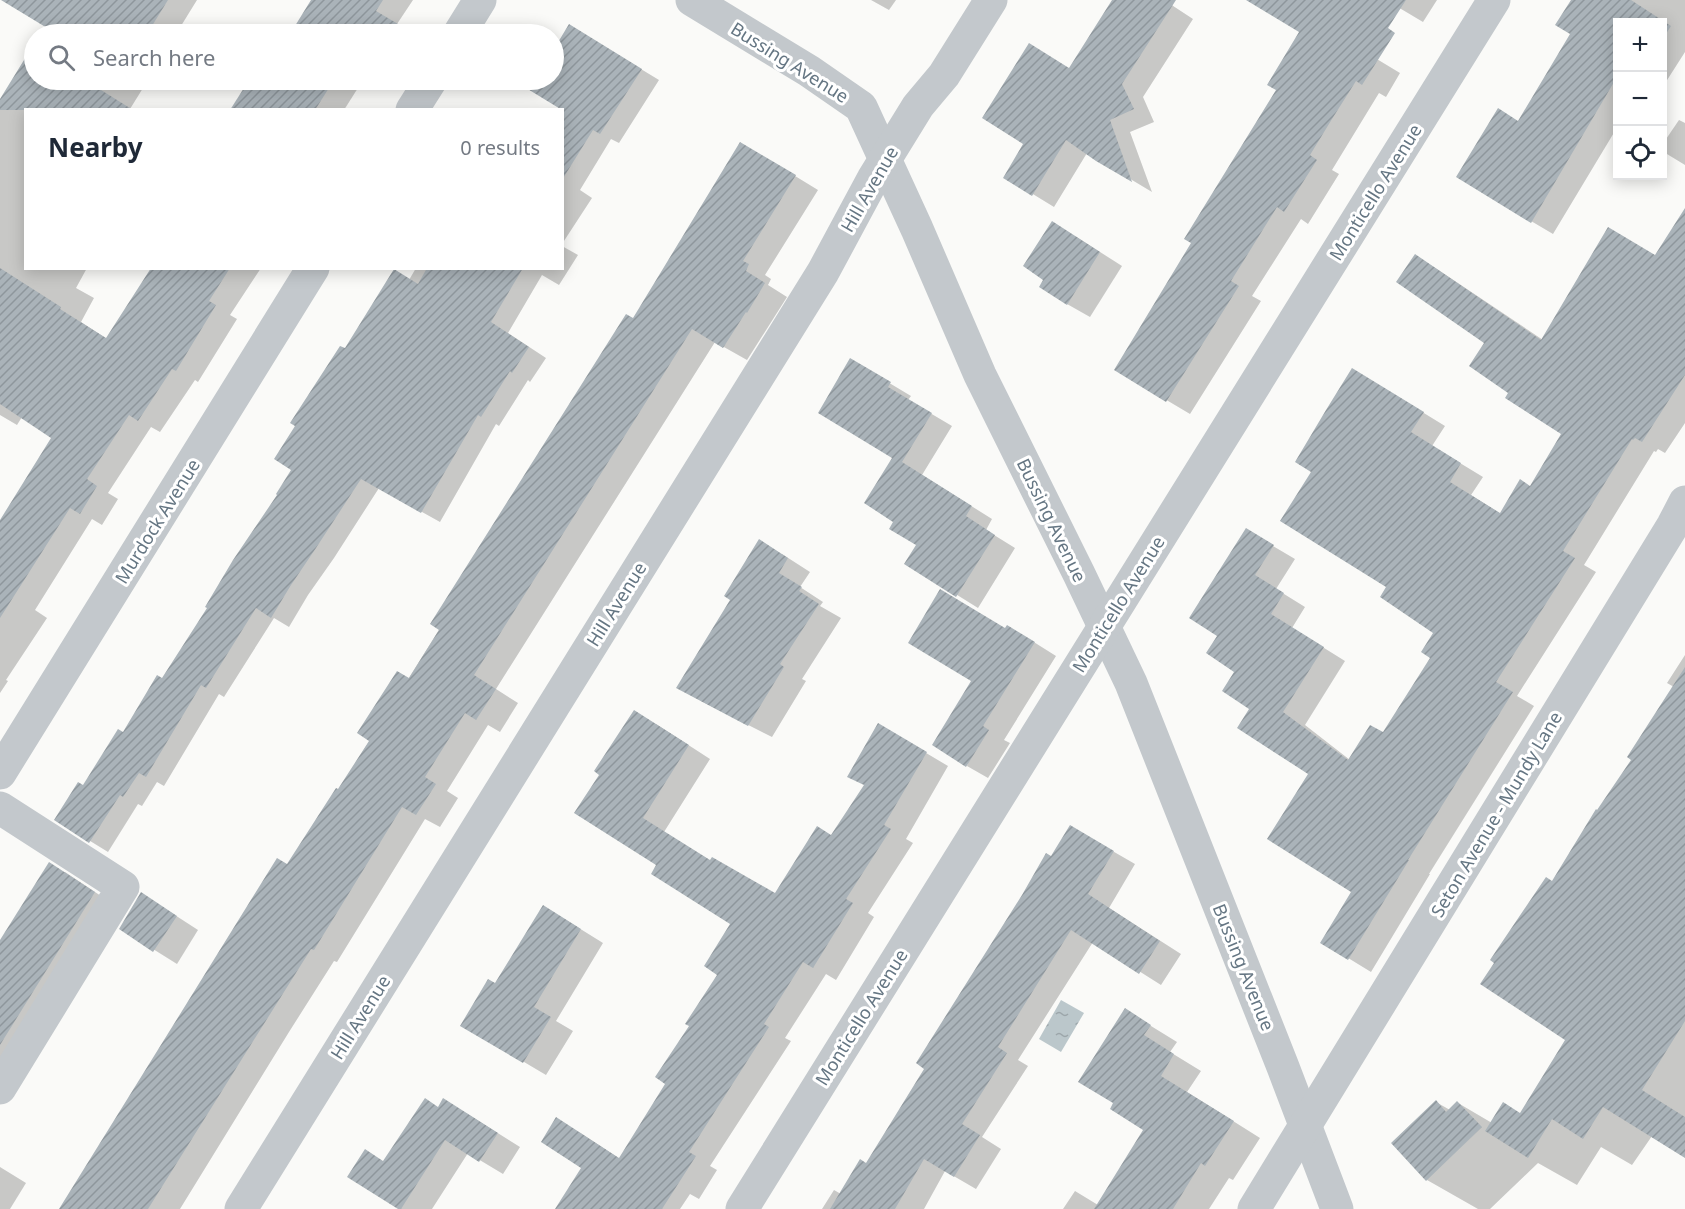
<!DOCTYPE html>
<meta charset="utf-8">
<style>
:root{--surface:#fff;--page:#f2f2f3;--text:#1f2937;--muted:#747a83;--line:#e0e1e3}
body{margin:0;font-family:"Noto Sans",sans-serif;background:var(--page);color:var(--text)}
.controls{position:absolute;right:18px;top:18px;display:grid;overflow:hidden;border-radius:0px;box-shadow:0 3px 15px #0003}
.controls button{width:54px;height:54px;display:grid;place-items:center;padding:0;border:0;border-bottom:2px solid var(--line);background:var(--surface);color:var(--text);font:30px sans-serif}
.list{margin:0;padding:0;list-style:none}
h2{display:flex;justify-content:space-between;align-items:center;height:78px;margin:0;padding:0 24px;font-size:26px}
h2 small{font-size:20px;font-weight:400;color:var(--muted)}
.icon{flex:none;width:33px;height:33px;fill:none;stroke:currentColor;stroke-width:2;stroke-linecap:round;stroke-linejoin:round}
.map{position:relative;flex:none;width:1685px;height:1209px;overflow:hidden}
.search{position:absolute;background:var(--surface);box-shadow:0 3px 15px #0003;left:24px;top:24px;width:540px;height:66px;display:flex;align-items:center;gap:15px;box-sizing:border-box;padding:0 21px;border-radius:33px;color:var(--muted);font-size:22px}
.panel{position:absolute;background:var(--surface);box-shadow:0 3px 15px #0003;left:24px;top:108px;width:540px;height:162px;border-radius:0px}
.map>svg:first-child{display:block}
.water{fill:url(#water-ripples)}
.shadow{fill:#0003}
.building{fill:url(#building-hatch)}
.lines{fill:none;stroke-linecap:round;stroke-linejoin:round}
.minor{stroke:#c3c8cc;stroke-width:33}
.labels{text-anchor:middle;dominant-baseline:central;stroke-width:6;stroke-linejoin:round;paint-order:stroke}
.street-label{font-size:18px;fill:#657683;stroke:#fff}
</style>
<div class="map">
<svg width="1685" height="1209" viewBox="0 0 1685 1209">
<defs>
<pattern id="water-ripples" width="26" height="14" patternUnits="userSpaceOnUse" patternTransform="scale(1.5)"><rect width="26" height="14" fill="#bbc7cb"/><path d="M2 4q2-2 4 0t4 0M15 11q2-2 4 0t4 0" fill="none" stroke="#9ca6aa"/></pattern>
<pattern id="building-hatch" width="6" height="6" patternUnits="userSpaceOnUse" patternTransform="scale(1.5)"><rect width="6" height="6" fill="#aab3b9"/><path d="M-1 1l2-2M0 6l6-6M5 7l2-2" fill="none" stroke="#8e969c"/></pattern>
</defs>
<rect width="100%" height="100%" fill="#fafaf8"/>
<polygon class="water" points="1061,1000 1084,1013 1061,1052 1039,1039"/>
<g class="shadow">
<polygon points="34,0 197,0 176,34 41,34 46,26"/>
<polygon points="313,0 413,0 397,24 414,34 292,34"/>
<polygon points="871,0 896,0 889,10"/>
<polygon points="1114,0 1164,0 1193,19 1143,97 1154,122 1130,132 1152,192 1087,153 1054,207 1005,177 1070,69"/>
<polygon points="1386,0 1437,0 1423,22"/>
<polygon points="1573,0 1685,0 1685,52 1662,88 1662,22 1618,22 1618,126 1553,234 1531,221 1518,122 1572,34"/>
<polygon points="570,26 659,80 619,143 611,139 580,190 592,198 562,244 562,116 566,111 522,84 525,80 554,80 554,52"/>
<polygon points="1332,32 1400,73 1386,97 1379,93 1332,170 1339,174 1308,224 1301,219 1252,296 1261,301 1190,414 1116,370"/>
<polygon points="34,45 34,80 148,80 130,109 26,110 26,268 87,268 76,288 94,298 81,322 107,339 152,268 261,268 230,315 237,319 198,382 195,380 160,432 151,427 108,493 118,499 102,525 92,519 35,610 47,618 6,680 8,681 0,693 0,523 53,438 22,417 17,425 0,415 0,102"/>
<polygon points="250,80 363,80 344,110 232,110"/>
<polygon points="1679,120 1685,123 1685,165 1662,151 1662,145"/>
<polygon points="764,157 818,190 765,275 771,279 768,285 787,297 747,360 715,342 496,689 518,703 500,732 488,725 447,791 458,798 440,827 425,819 337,962 334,961 289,1032 180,1209 61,1209 338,791 633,320"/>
<polygon points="1685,210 1685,423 1665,453 1658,449 1656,452 1654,451 1584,565 1596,572 1517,696 1534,706 1429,874 1430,874 1371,972 1322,942 1353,891 1310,773 1236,671 1208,653 1268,543 1295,559 1276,589 1305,607 1292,628 1345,661 1305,725 1350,760 1383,734 1432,658 1435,632 1389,587 1375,383 1445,426 1432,446 1483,477 1471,495 1501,514 1531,487 1563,434 1510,393 1487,343 1415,256 1437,269 1543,340 1656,256"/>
<polygon points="1075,236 1122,266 1090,317 1067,304"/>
<polygon points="562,246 578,255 559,285 542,275 508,333 546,358 530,382 528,380 499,426 496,424 440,522 379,488 334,558 308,595 289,627 274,618 224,697 219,694 164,786 157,782 142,806 138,804 108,852 56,820 84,787 163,680 293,470 346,350 409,280 416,268 562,268"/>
<polygon points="851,360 911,396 908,400 952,426 922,475 992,519 986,530 1015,548 978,608 906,563 918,545 896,521 894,457"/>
<polygon points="782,554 810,572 800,587 823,602 820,606 841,618 802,679 806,681 772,737 701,701 732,600"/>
<polygon points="1005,630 1029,639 1056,656 1004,740 1010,743 988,778 967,766"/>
<polygon points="1685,655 1685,1156 1652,1136 1632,1165 1601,1147 1577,1185 1538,1163 1490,1209 1478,1209 1427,1180 1436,1102 1450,1110 1458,1103 1492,1123 1521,1115 1567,1040 1552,882 1633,759 1674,687 1667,683"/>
<polygon points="656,724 710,759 664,832 711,861 775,895 832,836 866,786 879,725 948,766 906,839 913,843 868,913 874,917 836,980 826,974 785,1038 791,1041 710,1166 717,1170 699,1199 690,1194 680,1209 566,1209 583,1168 579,1132 620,1159 667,1083 691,1026 719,974 732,924 658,864 577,813"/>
<polygon points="1071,827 1135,864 1109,908 1181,954 1161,985 1093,942 1018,1060 1028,1066 982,1137 1001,1149 976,1189 945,1171 924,1209 822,1209 834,1190 841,1194 867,1165"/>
<polygon points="65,872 110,902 0,1080 0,943"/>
<polygon points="164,908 198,930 177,964 121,929"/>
<polygon points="566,920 603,943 556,1021 573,1031 546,1075 462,1025 495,985"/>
<polygon points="1125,1010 1177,1042 1170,1052 1201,1071 1187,1092 1260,1138 1233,1180 1229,1178 1209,1209 1063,1209 1075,1191 1098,1205 1145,1130 1115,1103"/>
<polygon points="439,1108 466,1113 520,1147 503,1174 468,1153 432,1209 401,1209 349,1176 384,1162"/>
<polygon points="0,1167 26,1183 10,1209 0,1209"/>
</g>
<g class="building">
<polygon points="1,0 168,0 147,34 57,34"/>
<polygon points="311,0 383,0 376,11 415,34 290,34"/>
<polygon points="1112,0 1176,0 1122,84 1134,109 1110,120 1132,182 1096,161 1066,140 1032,196 1003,178 1023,144 982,118 1029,43 1069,68"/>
<polygon points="1246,0 1406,0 1388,28 1395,33 1362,85 1356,81 1332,119 1310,155 1317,160 1284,212 1277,207 1231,281 1239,286 1166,402 1114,370 1191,243 1184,239 1276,90 1267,85 1299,32"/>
<polygon points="1571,0 1631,0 1671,26 1662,40 1662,22 1617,22 1617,77 1531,223 1456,177 1498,108 1518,121 1570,34 1555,25"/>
<polygon points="569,24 642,69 600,134 593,130 562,180 562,110 513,80 554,80 554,49"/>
<polygon points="32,47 34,48 34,80 85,80 133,110 0,110 0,99"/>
<polygon points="249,80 334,80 315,110 230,110"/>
<polygon points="740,142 796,175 743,261 749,264 746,271 765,283 747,313 746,312 723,348 692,329 474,675 496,689 476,720 465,713 425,777 436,784 416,815 402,807 314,950 311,949 267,1019 148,1209 59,1209 277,858 287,864 336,788 338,789 369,741 357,733 397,671 409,678 439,630 430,624 626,314 633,318"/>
<polygon points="1685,208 1685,375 1642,442 1635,438 1633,440 1632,439 1563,551 1575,558 1496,682 1513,692 1408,860 1409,860 1348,960 1320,943 1351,892 1267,839 1308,774 1237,728 1249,709 1222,691 1234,672 1206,653 1217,636 1189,618 1246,528 1274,545 1255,575 1284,593 1271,614 1324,647 1283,712 1348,760 1370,725 1383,732 1430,658 1421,652 1433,633 1380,597 1386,587 1280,521 1311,472 1295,462 1326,410 1352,368 1424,412 1411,432 1461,463 1450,482 1500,513 1520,479 1530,486 1561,434 1505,398 1508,393 1469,366 1484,343 1396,282 1415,254 1541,340 1608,227 1655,255"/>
<polygon points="1052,221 1100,252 1067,305 1039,287 1043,280 1023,266"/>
<polygon points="0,268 61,307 60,309 106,338 151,268 230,268 209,301 216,305 176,371 172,369 138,421 129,415 87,479 97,486 80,514 70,508 0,618 0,520 51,438 0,404"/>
<polygon points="427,268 523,268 491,322 529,347 512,373 510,371 481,417 478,415 421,513 361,479 316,548 291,585 271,618 256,608 206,688 201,685 146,777 139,773 123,797 120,795 89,843 54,820 78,782 83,785 118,729 123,732 157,675 162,678 207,608 205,607 233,560 277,495 276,494 291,470 274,459 295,426 290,423 340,346 345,348 394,269 418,284"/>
<polygon points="850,358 891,382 888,387 932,413 902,462 972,506 966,516 995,535 956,597 904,564 916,545 889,529 893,522 864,503 892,458 818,413"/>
<polygon points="759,539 788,558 779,573 802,587 799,591 819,604 780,664 784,667 748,726 676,688 730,600 724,596"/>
<polygon points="940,589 1005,628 1007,625 1035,642 983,726 989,730 966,767 932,745 971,681 908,643"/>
<polygon points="1685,667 1685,1021 1642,1090 1685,1117 1685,1158 1603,1107 1583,1139 1552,1119 1528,1158 1485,1131 1503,1102 1520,1113 1565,1040 1480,984 1494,963 1490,960 1498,948 1546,877 1552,881 1596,809 1597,810 1631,760 1627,757"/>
<polygon points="634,710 689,745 643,818 710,860 712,857 775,893 817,826 831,835 864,785 847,777 878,723 927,752 884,825 891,829 846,899 853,903 813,968 803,962 764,1024 769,1027 689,1152 696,1156 662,1209 555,1209 581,1168 541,1142 556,1117 619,1158 665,1084 655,1077 689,1026 685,1024 717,975 704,966 730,924 651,874 656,865 574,813 599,775 594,771"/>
<polygon points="1070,825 1114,851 1088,894 1160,941 1139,974 1071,930 998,1047 1007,1053 962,1124 980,1135 954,1177 924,1159 895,1209 830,1209 860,1159 866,1163 924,1069 916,1063 1022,895 1046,853 1051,856"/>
<polygon points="49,862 95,892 0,1045 0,940"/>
<polygon points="141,892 177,916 153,952 119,929"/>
<polygon points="543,905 581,929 534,1007 551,1017 523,1063 460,1026 488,979 495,983"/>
<polygon points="1125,1008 1151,1025 1144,1035 1174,1054 1161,1076 1234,1121 1205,1166 1201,1163 1173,1209 1094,1209 1143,1130 1110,1109 1113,1103 1078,1082"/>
<polygon points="425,1098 438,1107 443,1098 498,1133 479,1162 445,1140 401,1209 398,1209 347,1177 365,1149 383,1161"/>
<polygon points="1436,1100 1446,1112 1457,1101 1482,1127 1426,1181 1391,1143"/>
</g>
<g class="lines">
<g class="minor">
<polyline points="692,0 809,71 861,107 917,229 980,375 1079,574 1131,683 1283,1067 1337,1209"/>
<polyline points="459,34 480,0"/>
<polyline points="412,110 431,80"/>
<polyline points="0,773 313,268"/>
<polyline points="0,808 123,887 0,1088"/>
<polyline points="241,1209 823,272 873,179 918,106 944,75 991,0"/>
<polyline points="742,1209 1494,0"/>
<polyline points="1254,1209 1673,525 1685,502"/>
</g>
</g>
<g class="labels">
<g class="street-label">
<text transform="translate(790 62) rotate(32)">Bussing Avenue</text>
<text transform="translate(869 189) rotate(-60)">Hill Avenue</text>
<text transform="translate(1375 192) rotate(-58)">Monticello Avenue</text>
<text transform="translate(1052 520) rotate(64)">Bussing Avenue</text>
<text transform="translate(157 521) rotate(-58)">Murdock Avenue</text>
<text transform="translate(616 604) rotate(-58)">Hill Avenue</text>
<text transform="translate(1118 604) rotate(-58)">Monticello Avenue</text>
<text transform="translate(1496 814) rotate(-59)">Seton Avenue - Mundy Lane</text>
<text transform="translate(1244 967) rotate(68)">Bussing Avenue</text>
<text transform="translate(360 1017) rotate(-58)">Hill Avenue</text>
<text transform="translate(861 1017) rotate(-58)">Monticello Avenue</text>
</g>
</g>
</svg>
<div class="controls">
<button>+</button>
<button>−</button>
<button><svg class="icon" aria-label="locate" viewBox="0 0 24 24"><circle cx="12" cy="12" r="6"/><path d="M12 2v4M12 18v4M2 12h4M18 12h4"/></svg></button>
</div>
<div class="search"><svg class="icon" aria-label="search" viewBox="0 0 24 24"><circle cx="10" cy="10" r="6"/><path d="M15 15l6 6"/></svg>Search here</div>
<section class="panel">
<h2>Nearby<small>0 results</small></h2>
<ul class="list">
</ul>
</section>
</div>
